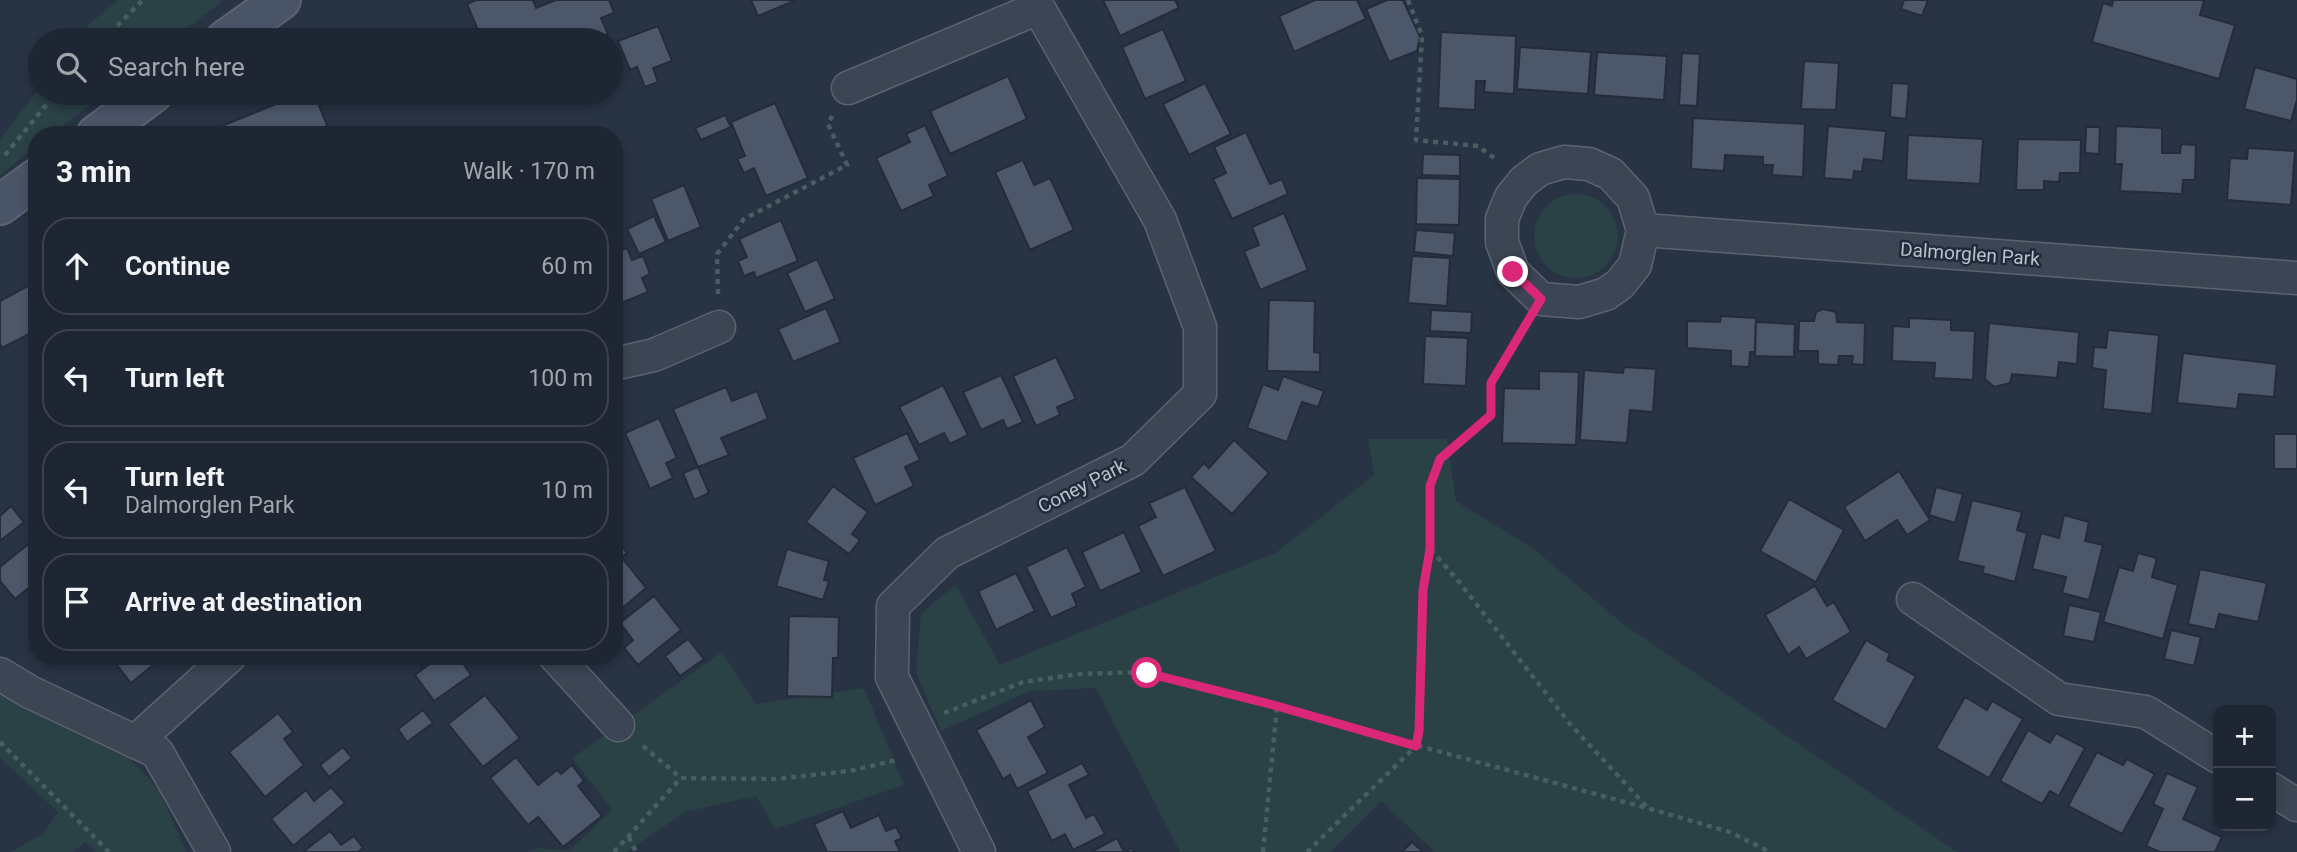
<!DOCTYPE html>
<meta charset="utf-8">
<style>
:root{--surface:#1e2633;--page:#262e3b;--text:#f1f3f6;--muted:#a1a5ac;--line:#3c434e}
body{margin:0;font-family:Roboto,sans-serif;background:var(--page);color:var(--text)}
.controls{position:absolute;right:21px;bottom:21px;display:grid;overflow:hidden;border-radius:14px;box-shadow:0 4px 10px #0003}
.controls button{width:63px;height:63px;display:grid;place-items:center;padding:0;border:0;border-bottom:2px solid var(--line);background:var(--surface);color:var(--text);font:35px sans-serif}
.stop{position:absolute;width:21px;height:21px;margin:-16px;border:5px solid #db2777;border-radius:50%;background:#fff}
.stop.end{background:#db2777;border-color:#fff;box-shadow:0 2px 7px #0008}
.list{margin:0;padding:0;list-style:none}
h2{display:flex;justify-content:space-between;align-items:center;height:91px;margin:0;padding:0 28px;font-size:30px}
h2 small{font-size:23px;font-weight:400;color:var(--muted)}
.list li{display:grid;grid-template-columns:46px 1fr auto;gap:21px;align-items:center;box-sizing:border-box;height:98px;margin:0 14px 14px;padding:0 14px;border:2px solid var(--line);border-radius:28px}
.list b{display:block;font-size:26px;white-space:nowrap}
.list p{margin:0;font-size:23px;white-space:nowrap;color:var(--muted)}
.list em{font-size:23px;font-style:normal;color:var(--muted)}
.icon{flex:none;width:38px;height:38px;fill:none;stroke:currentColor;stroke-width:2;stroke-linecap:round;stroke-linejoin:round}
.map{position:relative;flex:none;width:2297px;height:852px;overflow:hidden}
.search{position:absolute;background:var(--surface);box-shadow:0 4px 10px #0003;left:28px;top:28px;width:595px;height:77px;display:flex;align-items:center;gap:18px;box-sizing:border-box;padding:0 24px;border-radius:38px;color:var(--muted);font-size:26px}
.panel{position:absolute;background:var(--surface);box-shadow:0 4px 10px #0003;left:28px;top:126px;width:595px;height:539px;border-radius:28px}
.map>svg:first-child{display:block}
.green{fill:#2a4145}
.building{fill:#4c576a;stroke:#232c3b;stroke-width:2}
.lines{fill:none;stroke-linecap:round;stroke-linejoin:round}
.street-casing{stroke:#5b6371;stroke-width:35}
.secondary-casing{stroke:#5b6371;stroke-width:42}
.path{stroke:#485e61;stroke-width:4.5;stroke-dasharray:5 5;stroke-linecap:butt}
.street{stroke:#3c4554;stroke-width:32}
.secondary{stroke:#4a5467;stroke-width:38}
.route{stroke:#db2777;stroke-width:9}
.labels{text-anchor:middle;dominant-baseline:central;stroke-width:5;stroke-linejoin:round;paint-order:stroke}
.street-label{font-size:19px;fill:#bac1cd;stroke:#212a3a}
</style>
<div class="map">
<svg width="2297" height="852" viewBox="0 0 2297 852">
<rect width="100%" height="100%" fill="#283344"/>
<g class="green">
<polygon points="118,0 224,0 172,40 76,40 87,26"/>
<polygon points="40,87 40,93 105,93 51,135 37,135 37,146 0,175 0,139"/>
<circle cx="1576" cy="236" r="42"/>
<polygon points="1368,439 1447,439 1456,501 1534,549 1622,623 1957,852 1435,852 1381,801 1330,852 1180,852 1096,688 1030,691 941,731 916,673 921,613 956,585 1000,665 1277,552 1374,475"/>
<polygon points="722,652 756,704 864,688 904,785 775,829 756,796 685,812 627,852 530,852 537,848 569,851 612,810 572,758"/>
<path d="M 0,678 C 48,706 125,743 157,789 C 168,805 177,834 187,852 L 96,852 L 85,842 L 73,852 L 11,852 L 43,834 L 58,812 L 0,758 Z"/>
</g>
<g class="building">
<polygon points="476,0 533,0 536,8 556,0 609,0 614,13 601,18 608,34 592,40 482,40 467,4"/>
<polygon points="751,0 796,0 758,16"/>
<polygon points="1103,0 1175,0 1179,8 1120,36"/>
<polygon points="1315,0 1357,0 1366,19 1294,52 1279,16"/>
<polygon points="1387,0 1403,0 1420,37 1417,51 1389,62 1366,9"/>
<polygon points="1904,0 1928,0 1922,16 1901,9"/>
<polygon points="2113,0 2204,0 2200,15 2235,25 2219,79 2092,42 2103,3 2112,6"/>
<polygon points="658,26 672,61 653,68 658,82 645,87 637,67 630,70 618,41"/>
<polygon points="1163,29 1186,81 1145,99 1122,47"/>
<polygon points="1441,32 1516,36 1514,94 1484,92 1485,81 1476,81 1475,110 1438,108"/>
<polygon points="1520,47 1591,52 1588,94 1517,89"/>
<polygon points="1597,52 1667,56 1664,100 1594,95"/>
<polygon points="1682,53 1700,54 1697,106 1679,105"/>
<polygon points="1804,61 1839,63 1836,110 1801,109"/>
<polygon points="2255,67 2297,79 2297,100 2291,121 2244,109"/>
<polygon points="1008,76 1027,119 950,154 930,111"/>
<polygon points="1205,83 1231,134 1189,155 1163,104"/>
<polygon points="1892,83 1909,84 1906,119 1890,117"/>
<polygon points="303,93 314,93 331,135 220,135 217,128"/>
<polygon points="775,103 808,178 766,196 754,168 744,173 737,159 745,156 731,122"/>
<polygon points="725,115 731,127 701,140 695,128"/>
<polygon points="1693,118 1805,124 1803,177 1772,175 1773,165 1763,165 1763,157 1725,155 1724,171 1691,169"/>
<polygon points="925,125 948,176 929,185 934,196 901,211 876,158 910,142 906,134"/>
<polygon points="1828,126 1886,131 1883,161 1864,159 1862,172 1854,171 1853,180 1824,178"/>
<polygon points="2116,126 2162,128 2162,153 2180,153 2181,144 2196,145 2195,180 2183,180 2182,194 2120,191 2122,164 2115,164"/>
<polygon points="2086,127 2100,127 2099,154 2085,153"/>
<polygon points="1246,132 1270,184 1282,179 1288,194 1232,219 1213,179 1226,173 1214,147"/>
<polygon points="1908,135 1983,139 1980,184 1906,180"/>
<polygon points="2018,139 2081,140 2080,173 2060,173 2059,182 2044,181 2044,190 2016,190"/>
<polygon points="2248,148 2295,151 2291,205 2227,200 2230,158 2247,159"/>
<polygon points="1423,154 1460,155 1460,176 1422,175"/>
<polygon points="1023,160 1034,185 1050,178 1074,230 1030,250 995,172"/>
<polygon points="1417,178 1460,179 1459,225 1416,224"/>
<polygon points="684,185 701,227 668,241 651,199"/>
<polygon points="1284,213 1308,270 1260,290 1244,251 1259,245 1252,227"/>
<polygon points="654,216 666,242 639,254 627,229"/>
<polygon points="781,220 798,261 756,278 754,272 744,276 738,261 747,257 739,239"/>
<polygon points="1416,230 1455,233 1453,256 1414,252"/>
<polygon points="627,248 632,260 643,256 650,274 642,278 648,292 614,306 614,253"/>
<polygon points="1412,256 1450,258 1447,306 1408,303"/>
<polygon points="817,259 835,299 805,312 787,273"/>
<polygon points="37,281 37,330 2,348 0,344 0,301"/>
<polygon points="1269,300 1315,301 1314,352 1320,353 1320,372 1267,371"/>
<polygon points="826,308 841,342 793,362 778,329"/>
<polygon points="1823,309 1836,312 1837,322 1865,323 1864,365 1852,364 1853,356 1839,356 1838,365 1818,364 1818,351 1798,351 1799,321 1814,321 1816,312"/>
<polygon points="1431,310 1472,312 1471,333 1430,331"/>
<polygon points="1721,316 1756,318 1755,352 1750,352 1749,367 1731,366 1731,351 1687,348 1687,321 1720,322"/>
<polygon points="1909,318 1951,320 1951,330 1975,331 1973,380 1934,378 1935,363 1892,361 1893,326 1909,327"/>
<polygon points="1756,322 1795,324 1794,357 1755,356"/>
<polygon points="1989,323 2079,332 2077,364 2059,362 2057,378 2012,374 2010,383 1994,387 1985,379"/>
<polygon points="2108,330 2159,335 2152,414 2103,409 2106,370 2092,368 2094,347 2106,348"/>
<polygon points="1425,336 1468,338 1466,386 1423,384"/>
<polygon points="2183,353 2277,364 2274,397 2239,394 2237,409 2177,403"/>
<polygon points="1056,357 1076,399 1057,407 1060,415 1036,426 1013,376"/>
<polygon points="1624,367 1656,369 1653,412 1630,410 1627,443 1580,440 1584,370 1623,373"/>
<polygon points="1539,371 1579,372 1576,445 1502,443 1504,388 1539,389"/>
<polygon points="1001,375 1023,422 1007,429 1003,420 981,430 963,392"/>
<polygon points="1283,376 1324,391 1318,407 1302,402 1287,442 1247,428 1263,384 1278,390"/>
<polygon points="943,385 968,435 950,444 944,433 919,445 899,407"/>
<polygon points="726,387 732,401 757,391 768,419 721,438 729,455 698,467 673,409"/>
<polygon points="659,418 677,458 666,463 673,478 650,489 625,433"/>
<polygon points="907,433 920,460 905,467 914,486 875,505 853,458"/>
<rect x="2274" y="434" width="23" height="35"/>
<polygon points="1234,440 1269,473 1232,514 1191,477 1204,463 1209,468"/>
<polygon points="698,467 709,493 694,500 683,473"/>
<polygon points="1899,471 1930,520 1907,535 1897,520 1865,541 1844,507"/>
<polygon points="833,486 868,512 852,534 860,540 849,554 806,522"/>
<polygon points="1185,487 1216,551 1163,576 1138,526 1156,517 1149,503"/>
<polygon points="1936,487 1963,494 1955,523 1929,515"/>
<polygon points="1789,499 1844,530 1816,582 1760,551"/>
<polygon points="1972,500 2022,512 2017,530 2027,533 2015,582 1982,573 1984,567 1957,561"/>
<polygon points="11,506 24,522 0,541 0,516"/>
<polygon points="2064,515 2089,522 2085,541 2103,545 2089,600 2062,593 2066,577 2032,569 2041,533 2059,538"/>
<polygon points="1124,532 1142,572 1100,591 1082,552"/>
<polygon points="614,535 627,553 614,562"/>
<polygon points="32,541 37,546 37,581 15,599 0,581 0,567"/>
<polygon points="1067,547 1086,587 1072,594 1077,606 1051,618 1026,567"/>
<polygon points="787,549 829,561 824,580 829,581 823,600 776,586"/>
<polygon points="2138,553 2157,558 2152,577 2178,585 2163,639 2103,622 2119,567 2133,571"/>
<polygon points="623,559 646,588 614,615 614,567"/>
<polygon points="2200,569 2267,583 2258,622 2219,614 2215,630 2188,624"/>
<polygon points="1016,573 1035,611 996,630 978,591"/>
<polygon points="1815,586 1827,606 1834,602 1851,632 1806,659 1799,647 1788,655 1765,615"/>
<polygon points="654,596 681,630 638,665 624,648 633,640 620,623"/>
<polygon points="2069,605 2101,612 2094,642 2063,636"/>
<polygon points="789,616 839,617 838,658 833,658 832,697 787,696"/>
<polygon points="2171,630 2201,637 2194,666 2164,659"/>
<polygon points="688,639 704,659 680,676 665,656"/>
<polygon points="1866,640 1890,654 1887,660 1916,676 1886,730 1832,700"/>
<polygon points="118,656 164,656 131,683 116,664 121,660"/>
<polygon points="414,656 435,656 421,666"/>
<polygon points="440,656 458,656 471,675 434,701 415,675"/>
<polygon points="485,695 520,738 483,767 448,724"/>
<polygon points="1965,697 1987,710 1992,701 2023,719 1989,778 1936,748"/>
<polygon points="1031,700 1045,727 1028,737 1048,773 1017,789 1010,775 1003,779 976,730"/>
<polygon points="423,710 433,723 407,742 398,729"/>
<polygon points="278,713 293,732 284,739 304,765 265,797 229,752"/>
<polygon points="2028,730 2050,743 2056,733 2085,748 2059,796 2050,791 2042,804 2000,781"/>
<polygon points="343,747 352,758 329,777 320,765"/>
<polygon points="2097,752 2123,765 2127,759 2155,774 2122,834 2068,806"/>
<polygon points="516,757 538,785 557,770 561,774 572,765 584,781 578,786 602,816 563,847 538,817 528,825 490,778"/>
<polygon points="1082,763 1089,775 1069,785 1086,818 1094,814 1105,834 1073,850 1065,834 1052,841 1027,791"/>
<polygon points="2167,773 2198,787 2183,819 2222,837 2215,852 2160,852 2146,846 2163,809 2153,804"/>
<polygon points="331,787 345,803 293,846 271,819 306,790 314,801"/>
<polygon points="843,811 851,828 879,815 886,831 896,827 902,838 895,841 900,852 827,852 814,824"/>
<polygon points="330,831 341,845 354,836 363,848 358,852 303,852"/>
<polygon points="1117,838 1124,852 1132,848 1134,852 1091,852"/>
<polygon points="1412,842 1423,852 1402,852"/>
</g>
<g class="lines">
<defs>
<g id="street">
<polyline points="848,88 1038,8"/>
<polygon points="1564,162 1589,164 1611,174 1633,198 1643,230 1635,265 1620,284 1606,294 1579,302 1541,299 1513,272 1502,242 1502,219 1511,197 1524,181 1540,169"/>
<polyline points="1643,230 2297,278"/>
<polyline points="614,364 654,355 719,327"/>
<polyline points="1913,599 2059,699 2146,712 2218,757"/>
<polyline points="555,656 618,725"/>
<polyline points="0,674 30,692 157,752 214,852"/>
<polyline points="135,742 230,656"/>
<polyline points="2271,789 2297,805"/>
<polyline points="979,852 892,677 893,606 947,553 1133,460 1200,394 1200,327 1160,220 1034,0"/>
</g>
<g id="secondary">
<polyline points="225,40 281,0"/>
<polyline points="96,135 153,93"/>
<polyline points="0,205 37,178"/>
</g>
</defs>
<use href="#street" class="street-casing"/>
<use href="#secondary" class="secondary-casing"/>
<g class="path">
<polyline points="1408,0 1422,36 1416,140 1478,146 1498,161"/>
<polyline points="103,40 143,0"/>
<polyline points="5,155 56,93"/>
<polyline points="718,294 717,254 744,219 847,165 828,124 833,114"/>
<polyline points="1526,325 1491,383 1491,415 1440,459 1430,486 1430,549 1456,578 1570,724 1647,807"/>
<polyline points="944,713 1023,682 1079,674 1147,672 1647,808 1730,832 1770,852"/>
<polyline points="0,742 109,852"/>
<polyline points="643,746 681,778"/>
<polyline points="629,837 636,852"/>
<polyline points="614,852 681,778 776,779 849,771 897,760"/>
<polyline points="1263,852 1277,706"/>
<polyline points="1307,852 1416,746 1419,731 1423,590 1429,550"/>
</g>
<use href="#street" class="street"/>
<use href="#secondary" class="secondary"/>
</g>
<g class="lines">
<polyline class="route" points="1147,673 1277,706 1416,746 1419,731 1423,590 1430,549 1430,486 1440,459 1491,415 1491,383 1541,299 1513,272"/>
</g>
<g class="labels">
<g class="street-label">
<text transform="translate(1970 254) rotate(4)">Dalmorglen Park</text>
<text transform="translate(1082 486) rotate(-27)">Coney Park</text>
</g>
</g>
</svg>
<div class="controls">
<button>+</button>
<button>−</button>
</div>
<div class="stop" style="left:1147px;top:673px"></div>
<div class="stop end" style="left:1513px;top:272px"></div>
<div class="search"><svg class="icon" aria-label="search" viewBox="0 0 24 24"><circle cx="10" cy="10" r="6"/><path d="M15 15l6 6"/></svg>Search here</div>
<section class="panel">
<h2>3 min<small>Walk · 170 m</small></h2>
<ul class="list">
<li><svg class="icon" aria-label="ahead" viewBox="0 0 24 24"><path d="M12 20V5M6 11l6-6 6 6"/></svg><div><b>Continue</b></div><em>60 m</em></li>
<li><svg class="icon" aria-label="left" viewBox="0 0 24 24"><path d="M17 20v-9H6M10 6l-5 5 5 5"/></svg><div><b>Turn left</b></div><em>100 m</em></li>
<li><svg class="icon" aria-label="left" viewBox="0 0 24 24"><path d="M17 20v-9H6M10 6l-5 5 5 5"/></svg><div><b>Turn left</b><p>Dalmorglen Park</p></div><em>10 m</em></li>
<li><svg class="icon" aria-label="arrive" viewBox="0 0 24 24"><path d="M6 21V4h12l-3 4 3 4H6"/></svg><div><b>Arrive at destination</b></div></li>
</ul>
</section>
</div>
